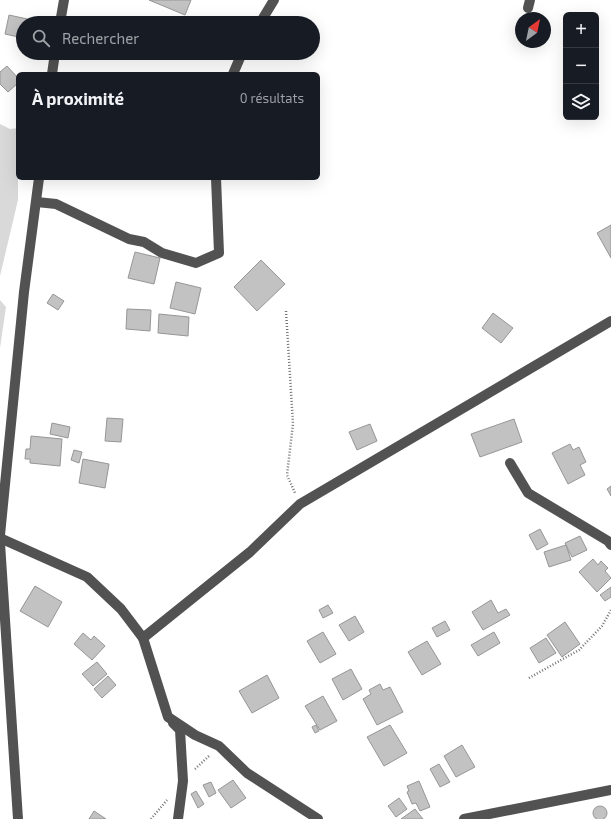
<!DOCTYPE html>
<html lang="fr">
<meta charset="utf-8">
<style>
:root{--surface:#171b24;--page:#20242c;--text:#f1f3f6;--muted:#9ea1a6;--line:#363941}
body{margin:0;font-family:"Exo 2",sans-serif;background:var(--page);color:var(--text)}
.controls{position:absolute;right:12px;top:12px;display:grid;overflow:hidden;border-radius:6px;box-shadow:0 4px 16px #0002}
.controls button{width:36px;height:36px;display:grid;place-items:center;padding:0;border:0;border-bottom:1px solid var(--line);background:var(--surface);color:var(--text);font:20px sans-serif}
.compass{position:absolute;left:515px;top:12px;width:36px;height:36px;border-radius:50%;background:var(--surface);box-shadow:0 4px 16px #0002;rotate:33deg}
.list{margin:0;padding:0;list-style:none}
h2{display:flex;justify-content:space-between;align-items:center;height:52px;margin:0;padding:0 16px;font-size:17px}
h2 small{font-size:13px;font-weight:400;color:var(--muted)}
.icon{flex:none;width:22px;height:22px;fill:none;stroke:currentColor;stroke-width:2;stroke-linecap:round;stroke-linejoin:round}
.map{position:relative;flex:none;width:611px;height:819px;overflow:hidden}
.search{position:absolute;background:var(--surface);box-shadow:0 4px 16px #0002;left:16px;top:16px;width:304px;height:44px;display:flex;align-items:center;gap:10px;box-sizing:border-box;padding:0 14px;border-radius:22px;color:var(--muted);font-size:15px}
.panel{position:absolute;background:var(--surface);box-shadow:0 4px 16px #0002;left:16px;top:72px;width:304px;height:108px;border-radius:6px}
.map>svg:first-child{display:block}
.green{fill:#d9d9d9}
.building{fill:#c2c2c2;stroke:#969696}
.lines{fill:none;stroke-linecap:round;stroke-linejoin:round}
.path{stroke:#747474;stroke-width:2.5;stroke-dasharray:1 2;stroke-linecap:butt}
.minor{stroke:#525252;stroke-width:10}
</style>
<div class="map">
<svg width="611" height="819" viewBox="0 0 611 819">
<rect width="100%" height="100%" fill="#fff"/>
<g class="green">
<polygon points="0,124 10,129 18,128 18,200 0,276"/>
<polygon points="0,300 6,307 0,348"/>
</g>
<g class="building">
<polygon points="149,0 191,0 185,15"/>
<polygon points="9,15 32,20 31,23 23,23 23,38 5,34"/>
<polygon points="7,66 18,78 18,83 8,92 0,84 0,72"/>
<polygon points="611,225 611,258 597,233"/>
<polygon points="135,252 160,258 154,284 128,278"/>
<polygon points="261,260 285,284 257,311 234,287"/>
<polygon points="176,282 201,288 195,314 170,308"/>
<polygon points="53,294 64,301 58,310 47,303"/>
<polygon points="127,309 151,310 150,331 126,329"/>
<polygon points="493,313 513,328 501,343 482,328"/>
<polygon points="159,314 189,317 188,336 158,333"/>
<polygon points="107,418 123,419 121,442 105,441"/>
<polygon points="514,419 522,442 480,457 471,434"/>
<polygon points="52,423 70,427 68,438 50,434"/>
<polygon points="370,424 377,441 357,450 349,432"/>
<polygon points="31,436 62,439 60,466 30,463 30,459 25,459 26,449 30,449"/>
<polygon points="570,444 573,450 579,447 586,462 580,465 585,475 568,484 552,453"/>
<polygon points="74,450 82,452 79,463 71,460"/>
<polygon points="83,459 109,464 105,488 79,483"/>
<polygon points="611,486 611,496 607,489"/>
<polygon points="540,529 548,544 537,550 529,535"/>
<polygon points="580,536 587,550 572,557 565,543"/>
<polygon points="566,545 571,560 549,567 544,552"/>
<polygon points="593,559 598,565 601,561 608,568 605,571 611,578 597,592 579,572"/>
<polygon points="35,586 62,602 48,627 20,611"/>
<polygon points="611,587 611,597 605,601 600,595"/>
<polygon points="491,600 498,613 506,609 510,615 483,630 472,612"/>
<polygon points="328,605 333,613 323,618 319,610"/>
<polygon points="355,616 364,632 349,641 339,625"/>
<polygon points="445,621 450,630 437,637 432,628"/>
<polygon points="565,622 580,644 562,657 547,635"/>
<polygon points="323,632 336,654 320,663 307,641"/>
<polygon points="494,632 500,643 478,656 471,645"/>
<polygon points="83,633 91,640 94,636 105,646 92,660 74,644"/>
<polygon points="546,638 556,653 539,663 530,648"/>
<polygon points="427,641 441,664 422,675 408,652"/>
<polygon points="97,662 107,674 93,686 82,674"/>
<polygon points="351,669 362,689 343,700 332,679"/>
<polygon points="267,675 279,698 252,713 239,691"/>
<polygon points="108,676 116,685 102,698 94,689"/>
<polygon points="380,684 383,690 390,687 403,712 377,725 363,699 371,694 369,690"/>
<polygon points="323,696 337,721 320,730 305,706"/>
<polygon points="316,725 319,731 315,733 312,727"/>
<polygon points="390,725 407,753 384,766 367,737"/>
<polygon points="462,745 475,767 456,777 444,756"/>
<polygon points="439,764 450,782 440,787 430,769"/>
<polygon points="233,780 246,798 231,808 218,790"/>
<polygon points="419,781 430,807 420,811 416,803 412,804 407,792 409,791 407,786"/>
<polygon points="211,782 216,793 209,797 203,785"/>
<polygon points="196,791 204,804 198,808 191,794"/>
<polygon points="399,798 407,809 396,817 388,806"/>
<circle cx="600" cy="813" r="7"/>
<polygon points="415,809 423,819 401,819"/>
<polygon points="94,811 106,819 89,819"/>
</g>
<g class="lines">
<g class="path">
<polyline points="286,311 293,424 287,475 295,493"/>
<polyline points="529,678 579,650 602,626 611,610"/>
<polyline points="195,769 210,755"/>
<polyline points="151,819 167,800"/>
</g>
<g class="minor">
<polyline points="528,8 530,0"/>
<polyline points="60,23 64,0"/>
<polyline points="260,23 274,0"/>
<polyline points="52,74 55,53"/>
<polyline points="233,74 242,53"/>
<polyline points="37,202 56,204 129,239 144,242 162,253 196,263 219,253 216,178"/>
<polyline points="510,463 528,493 608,541 611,545"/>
<polyline points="0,535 24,292 39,178"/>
<polyline points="0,538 87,577 121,609 143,638 250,552 300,504 611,321"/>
<polyline points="0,543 18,819"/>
<polyline points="143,638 168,717 195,735 219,746 247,773 318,819"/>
<polyline points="173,723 180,730 183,781 178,819"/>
<polyline points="464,819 611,790"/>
</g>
</g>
</svg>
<div class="controls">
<button>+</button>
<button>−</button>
<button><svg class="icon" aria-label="layers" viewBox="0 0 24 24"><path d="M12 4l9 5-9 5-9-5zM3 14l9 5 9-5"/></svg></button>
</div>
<svg class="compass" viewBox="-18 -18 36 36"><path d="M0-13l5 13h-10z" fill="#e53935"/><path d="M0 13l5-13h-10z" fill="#9ea1a6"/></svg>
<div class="search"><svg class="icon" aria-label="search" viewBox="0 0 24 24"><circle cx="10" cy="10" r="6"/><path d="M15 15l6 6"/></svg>Rechercher</div>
<section class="panel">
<h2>À proximité<small>0 résultats</small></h2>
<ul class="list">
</ul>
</section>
</div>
